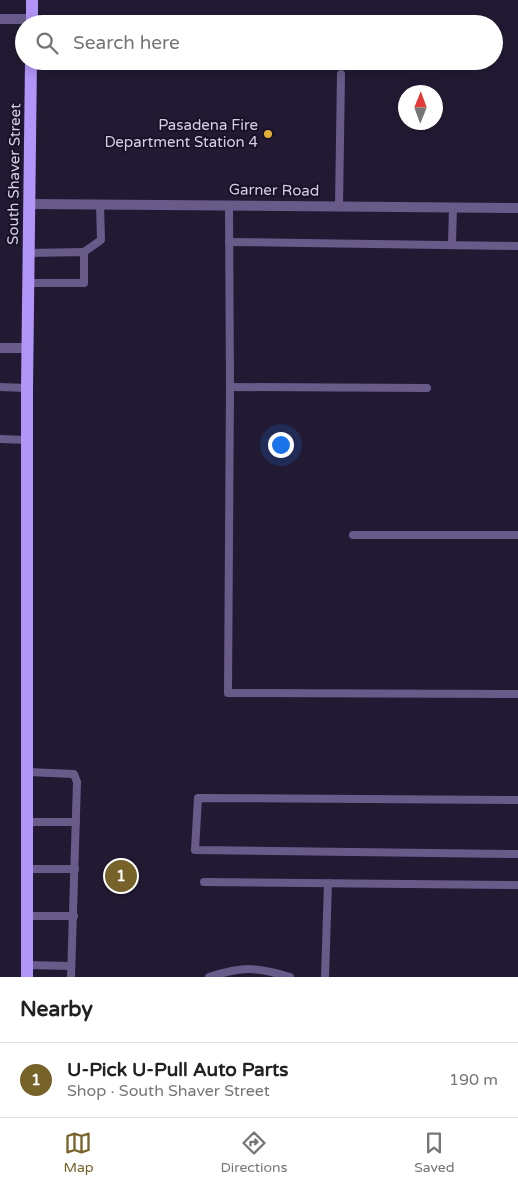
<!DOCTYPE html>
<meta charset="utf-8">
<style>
:root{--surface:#fff;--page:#f2f2f2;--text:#222;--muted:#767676;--line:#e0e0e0;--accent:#77622a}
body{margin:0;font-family:"Varela Round",sans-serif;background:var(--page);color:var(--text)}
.compass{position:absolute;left:398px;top:85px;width:45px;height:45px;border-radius:50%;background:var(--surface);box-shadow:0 2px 12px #0003;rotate:1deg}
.you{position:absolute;left:280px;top:444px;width:18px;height:18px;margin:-12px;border:4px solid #fff;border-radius:50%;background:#1a73e8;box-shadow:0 0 0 8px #1a73e833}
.badge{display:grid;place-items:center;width:32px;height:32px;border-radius:50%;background:var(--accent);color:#fff;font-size:16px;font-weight:700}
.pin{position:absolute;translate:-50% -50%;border:2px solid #fff;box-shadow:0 1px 5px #0006}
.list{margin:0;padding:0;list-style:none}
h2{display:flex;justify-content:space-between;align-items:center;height:65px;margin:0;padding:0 20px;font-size:21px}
h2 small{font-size:16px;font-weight:400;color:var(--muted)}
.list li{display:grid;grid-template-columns:32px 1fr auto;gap:15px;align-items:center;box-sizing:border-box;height:75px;padding:0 20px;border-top:1px solid var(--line)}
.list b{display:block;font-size:19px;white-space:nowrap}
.list p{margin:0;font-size:16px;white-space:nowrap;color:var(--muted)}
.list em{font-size:16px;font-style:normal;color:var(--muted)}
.icon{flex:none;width:28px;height:28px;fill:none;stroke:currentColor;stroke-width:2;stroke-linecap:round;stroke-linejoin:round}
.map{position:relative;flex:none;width:518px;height:977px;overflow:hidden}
.search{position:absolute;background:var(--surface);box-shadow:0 2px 12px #0003;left:15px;right:15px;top:15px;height:55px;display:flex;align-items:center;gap:12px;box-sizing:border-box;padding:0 18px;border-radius:28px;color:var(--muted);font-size:19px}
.sheet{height:140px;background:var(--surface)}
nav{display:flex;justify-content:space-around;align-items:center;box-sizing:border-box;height:70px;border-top:1px solid var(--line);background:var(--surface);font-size:14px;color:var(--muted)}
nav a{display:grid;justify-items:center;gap:2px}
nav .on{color:var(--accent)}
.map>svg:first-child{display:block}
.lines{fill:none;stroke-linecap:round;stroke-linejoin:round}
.service{stroke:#685b8a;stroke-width:8}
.minor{stroke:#685b8a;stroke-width:10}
.tertiary{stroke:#685b8a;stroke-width:10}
.primary{stroke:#b295f8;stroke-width:12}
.poi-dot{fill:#e0b034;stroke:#181129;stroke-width:2}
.labels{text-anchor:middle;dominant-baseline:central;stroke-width:4;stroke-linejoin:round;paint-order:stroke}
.poi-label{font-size:15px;fill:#d4d0e2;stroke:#181129;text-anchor:end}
.street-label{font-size:15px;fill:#d4d0e2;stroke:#181129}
</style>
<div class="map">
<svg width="518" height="977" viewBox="0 0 518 977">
<rect width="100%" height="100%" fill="#221a33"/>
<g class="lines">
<g class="service">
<polyline points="32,19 120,21 140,24"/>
<polyline points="229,205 230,387 228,693 518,694"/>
<polyline points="339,206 341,74"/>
<polyline points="229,242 518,246"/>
<polyline points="452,245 453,207"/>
<polyline points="84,252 101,240 100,204"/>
<polyline points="29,283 84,283 84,252 29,253"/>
<polyline points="0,387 27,388"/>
<polyline points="230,387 427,388"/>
<polyline points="0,439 28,440"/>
<polyline points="353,535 518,535"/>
<polyline points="27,772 74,774 77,782 71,977"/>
<polyline points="518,800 198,798 195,850 518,854"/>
<polyline points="27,822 76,822"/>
<polyline points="27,869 75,869"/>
<polyline points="204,882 518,885"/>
<polyline points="27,916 74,916"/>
<polyline points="27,965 71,966"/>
<path d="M 209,977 C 244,966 256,967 290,977"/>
<polyline points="325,977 328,883"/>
</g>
<polyline class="minor" points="0,19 32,19"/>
<g class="tertiary">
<polyline points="30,204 518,208"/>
<polyline points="0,348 28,348"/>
</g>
<g class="primary">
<polyline points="32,24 32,0"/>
<polyline points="27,977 27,388 31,61"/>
</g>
</g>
<circle class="poi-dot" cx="268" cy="134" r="5"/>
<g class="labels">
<g class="poi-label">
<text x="258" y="125">Pasadena Fire<tspan x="258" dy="17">Department Station 4</tspan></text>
</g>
<g class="street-label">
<text transform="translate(14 174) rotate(-89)">South Shaver Street</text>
<text transform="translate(274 190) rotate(1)">Garner Road</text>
</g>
</g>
</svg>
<svg class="compass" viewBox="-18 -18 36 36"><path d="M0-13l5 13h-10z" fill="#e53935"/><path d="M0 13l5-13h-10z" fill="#767676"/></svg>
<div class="you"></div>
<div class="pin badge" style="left:121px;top:876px">1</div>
<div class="search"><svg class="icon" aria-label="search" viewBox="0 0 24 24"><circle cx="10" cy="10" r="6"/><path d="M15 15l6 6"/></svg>Search here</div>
</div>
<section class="sheet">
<h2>Nearby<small></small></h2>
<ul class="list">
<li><span class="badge">1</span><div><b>U-Pick U-Pull Auto Parts</b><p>Shop · South Shaver Street</p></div><em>190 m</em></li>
</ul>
</section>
<nav>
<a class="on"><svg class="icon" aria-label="map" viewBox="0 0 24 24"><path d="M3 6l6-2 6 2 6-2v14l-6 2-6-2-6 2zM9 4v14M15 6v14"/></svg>Map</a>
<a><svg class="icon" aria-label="directions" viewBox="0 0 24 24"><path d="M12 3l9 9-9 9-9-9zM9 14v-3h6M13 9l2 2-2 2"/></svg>Directions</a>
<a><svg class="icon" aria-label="saved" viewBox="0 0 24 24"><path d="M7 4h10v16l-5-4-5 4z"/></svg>Saved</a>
</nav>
